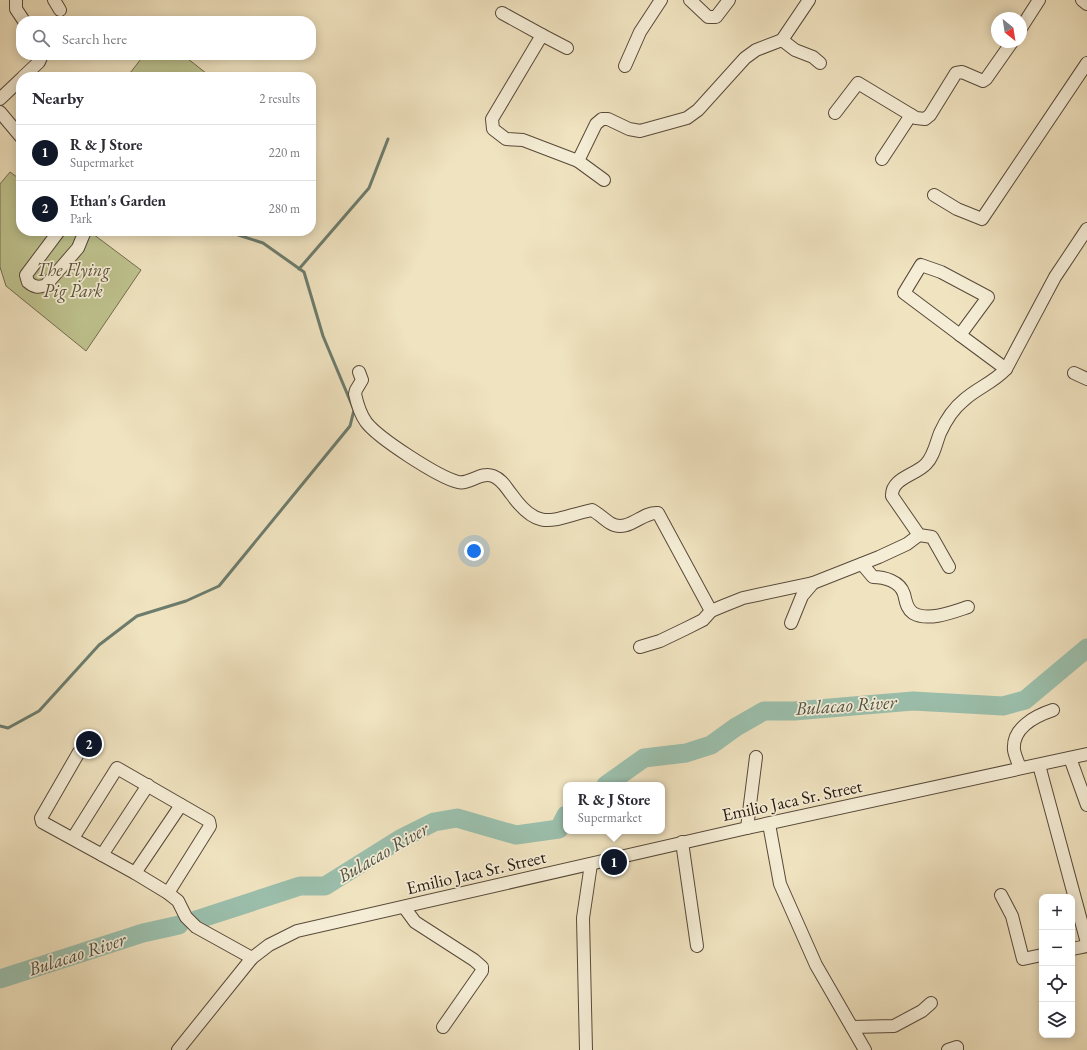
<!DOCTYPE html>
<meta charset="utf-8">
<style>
:root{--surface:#fff;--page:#f7f7f7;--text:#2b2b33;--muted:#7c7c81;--line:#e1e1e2;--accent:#111827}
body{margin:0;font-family:"EB Garamond",serif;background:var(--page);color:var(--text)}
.controls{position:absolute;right:12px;bottom:12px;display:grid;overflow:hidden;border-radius:8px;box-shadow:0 2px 10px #0003}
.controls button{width:36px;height:36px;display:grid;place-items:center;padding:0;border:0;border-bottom:1px solid var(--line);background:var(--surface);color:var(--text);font:20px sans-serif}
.compass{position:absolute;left:991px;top:12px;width:36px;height:36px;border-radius:50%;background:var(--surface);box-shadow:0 2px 10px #0003;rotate:150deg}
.you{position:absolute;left:474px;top:551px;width:14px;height:14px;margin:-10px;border:3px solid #fff;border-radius:50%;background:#1a73e8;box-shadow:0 0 0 6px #1a73e833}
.badge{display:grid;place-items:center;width:26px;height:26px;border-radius:50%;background:var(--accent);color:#fff;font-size:13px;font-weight:700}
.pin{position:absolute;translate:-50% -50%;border:2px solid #fff;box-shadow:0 1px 4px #0006}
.popup{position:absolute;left:563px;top:782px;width:102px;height:52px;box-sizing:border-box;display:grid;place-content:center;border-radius:8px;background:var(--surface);filter:drop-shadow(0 1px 3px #0005);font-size:13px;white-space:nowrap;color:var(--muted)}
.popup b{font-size:15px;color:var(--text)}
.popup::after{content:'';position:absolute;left:50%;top:100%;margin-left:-8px;border:8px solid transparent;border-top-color:var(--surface)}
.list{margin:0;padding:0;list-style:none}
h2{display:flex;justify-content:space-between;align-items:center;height:52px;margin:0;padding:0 16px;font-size:17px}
h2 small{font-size:13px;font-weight:400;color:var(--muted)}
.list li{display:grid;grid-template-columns:26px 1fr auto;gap:12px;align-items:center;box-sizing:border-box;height:56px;padding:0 16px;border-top:1px solid var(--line)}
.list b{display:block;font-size:15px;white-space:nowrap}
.list p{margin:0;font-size:13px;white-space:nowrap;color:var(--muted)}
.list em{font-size:13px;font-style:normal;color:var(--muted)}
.icon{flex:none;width:22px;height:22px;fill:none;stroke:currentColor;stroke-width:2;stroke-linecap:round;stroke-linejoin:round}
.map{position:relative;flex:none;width:1087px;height:1050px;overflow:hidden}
.search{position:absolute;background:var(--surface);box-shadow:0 2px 10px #0003;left:16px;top:16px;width:300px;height:44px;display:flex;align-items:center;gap:10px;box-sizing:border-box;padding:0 14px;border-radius:16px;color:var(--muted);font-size:15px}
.panel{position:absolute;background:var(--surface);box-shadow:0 2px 10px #0003;left:16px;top:72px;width:300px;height:164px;border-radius:16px}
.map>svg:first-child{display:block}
.green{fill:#bec28e;stroke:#726c4e}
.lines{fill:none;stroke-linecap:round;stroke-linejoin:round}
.stream{stroke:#6c7c6d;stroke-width:3}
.river{stroke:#9bbfac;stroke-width:19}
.minor-casing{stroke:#584a3a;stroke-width:14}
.minor{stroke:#f5edd6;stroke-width:12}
.labels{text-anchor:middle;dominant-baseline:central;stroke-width:3.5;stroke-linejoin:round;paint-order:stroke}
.park-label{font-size:18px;font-style:italic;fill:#5b533b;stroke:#f5edd6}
.street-label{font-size:18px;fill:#25170e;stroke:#f5edd6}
.water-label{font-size:19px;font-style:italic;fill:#4e5245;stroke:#f5edd6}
</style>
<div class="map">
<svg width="1087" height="1050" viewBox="0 0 1087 1050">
<rect width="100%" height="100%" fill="#f0e3c0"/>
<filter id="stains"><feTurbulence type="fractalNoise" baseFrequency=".005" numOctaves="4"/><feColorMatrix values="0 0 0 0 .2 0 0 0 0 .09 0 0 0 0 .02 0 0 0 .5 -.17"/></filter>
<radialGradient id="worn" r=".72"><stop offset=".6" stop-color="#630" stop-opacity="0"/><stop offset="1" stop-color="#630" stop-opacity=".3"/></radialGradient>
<g class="green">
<polygon points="144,55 183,55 211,77 127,77"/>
<polygon points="10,172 21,180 21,231 89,231 141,270 86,351 6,286 0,267 0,184"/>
</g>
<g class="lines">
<g class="stream">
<polyline points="299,269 369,188 388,139"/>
<polyline points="0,726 8,728 39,711 99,645 137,616 186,601 219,586 350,426 354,410 323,336 304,272 263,243 226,231"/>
</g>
<g class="river">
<polyline points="606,785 644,758 686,753 711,745 736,727 764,711 794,711 913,701 1003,706 1025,700 1087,648"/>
<polyline points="196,920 300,886 325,886 400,839 434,822 457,818 516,835 559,829 566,815"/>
<polyline points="0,979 143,933 179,925"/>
</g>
<defs>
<g id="minor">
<polyline points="16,0 16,9 24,21"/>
<polyline points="54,0 60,10"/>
<polyline points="690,0 708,17 716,17 729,0"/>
<polyline points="1082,0 1087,4"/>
<polyline points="502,13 542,35 492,119 493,129 506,139 523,140 578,161 596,124 602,119 608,119 629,129 640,131 687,118 698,110 745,58 756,50 782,40 809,0"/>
<polyline points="1021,28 1039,0"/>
<polyline points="542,35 567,48"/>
<polyline points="782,40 795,50 813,57 820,63"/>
<polyline points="625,66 640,32 661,0"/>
<polyline points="23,77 39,62 42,55"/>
<polyline points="0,99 21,79"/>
<polyline points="0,112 21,137"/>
<polyline points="835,113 858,83 916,118 925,119 930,115 956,73 962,72 983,81 986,79 1012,42"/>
<polyline points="882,159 911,115"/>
<polyline points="578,161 604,180"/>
<polyline points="934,195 957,209 982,219 1087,63"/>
<path d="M 59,231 L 26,275 L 28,282 C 34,287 38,288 46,285 L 78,248 L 85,231"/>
<polygon points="921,265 941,272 988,297 960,335 904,293"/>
<polyline points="960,335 1006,369"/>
<path d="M 359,372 L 362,380 L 356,390 L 355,394 C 357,403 361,415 366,422 C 378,438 438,477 458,482 C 469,485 481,471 493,476 C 503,480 506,488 512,495 C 540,534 554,518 592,510 C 599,514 604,519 610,523 C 628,534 642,511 658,513 L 711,611"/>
<polyline points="1074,373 1087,379"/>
<path d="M 862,564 L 873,577 C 884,577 900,581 904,594 C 906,601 906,608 913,613 C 928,622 953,612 968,607"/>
<path d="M 949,567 L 932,537 L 919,535 L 892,496 C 891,478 916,475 926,464 C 934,456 936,443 940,433 C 945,422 954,408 964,400 C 977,388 993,383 1006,369 L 1055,277 L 1087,229"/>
<polyline points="791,623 802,596 813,583"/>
<polyline points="640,647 660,641 685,629 703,620 711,611 723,606 743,598 813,583 879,557 907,544 919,535"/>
<polyline points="79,752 41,818 42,822 135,873 168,893 178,901 186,917 196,927 252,958"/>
<polyline points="1070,758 1087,805"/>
<polyline points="1039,765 1087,943"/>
<path d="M 1020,768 C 1018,762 1015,756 1014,750 C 1012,728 1035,716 1053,710"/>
<polyline points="769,824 780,884 816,965 865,1050"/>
<polyline points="747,828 756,757"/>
<polyline points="73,838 117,768 209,821 210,826 168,893"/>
<polyline points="682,842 697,946"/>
<polyline points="102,855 148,785"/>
<polyline points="135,873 181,805"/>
<polyline points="1001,895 1012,916 1023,959 1042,955"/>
<polyline points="404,907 415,922 474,960 482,967 482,971 443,1027"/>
<polyline points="1072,949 1087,946"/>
<polyline points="852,1027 894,1026 922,1011 931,1003"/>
<polyline points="178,1050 252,958 269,945 297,931 747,828 1087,754"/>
<polyline points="586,1050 583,918 591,864"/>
<polyline points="948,1050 957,1047 957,1050"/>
</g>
</defs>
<use href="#minor" class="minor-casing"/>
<use href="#minor" class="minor"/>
</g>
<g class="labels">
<g class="park-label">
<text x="73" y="269">The Flying<tspan x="73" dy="21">Pig Park</tspan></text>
</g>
<g class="street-label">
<text transform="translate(792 800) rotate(-12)">Emilio Jaca Sr. Street</text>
<text transform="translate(476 872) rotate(-13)">Emilio Jaca Sr. Street</text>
</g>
<g class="water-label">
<text transform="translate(846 705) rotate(-4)">Bulacao River</text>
<text transform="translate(383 852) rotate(-30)">Bulacao River</text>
<text transform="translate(77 954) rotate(-18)">Bulacao River</text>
</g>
</g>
<rect width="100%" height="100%" filter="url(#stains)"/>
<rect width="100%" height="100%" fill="url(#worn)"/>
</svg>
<div class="controls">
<button>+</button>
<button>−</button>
<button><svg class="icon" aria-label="locate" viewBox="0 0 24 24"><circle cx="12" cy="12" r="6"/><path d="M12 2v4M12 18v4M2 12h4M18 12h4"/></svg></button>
<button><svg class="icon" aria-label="layers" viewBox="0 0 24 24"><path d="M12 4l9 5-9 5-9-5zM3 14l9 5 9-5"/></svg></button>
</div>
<svg class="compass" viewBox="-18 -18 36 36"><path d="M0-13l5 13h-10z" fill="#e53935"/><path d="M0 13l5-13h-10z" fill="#7c7c81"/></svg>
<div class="you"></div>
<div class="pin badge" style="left:614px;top:862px">1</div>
<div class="popup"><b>R &amp; J Store</b>Supermarket</div>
<div class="pin badge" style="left:89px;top:744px">2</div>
<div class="search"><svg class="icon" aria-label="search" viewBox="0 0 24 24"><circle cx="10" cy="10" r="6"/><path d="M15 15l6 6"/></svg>Search here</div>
<section class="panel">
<h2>Nearby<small>2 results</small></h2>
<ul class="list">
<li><span class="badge">1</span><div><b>R &amp; J Store</b><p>Supermarket</p></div><em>220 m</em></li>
<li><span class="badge">2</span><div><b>Ethan's Garden</b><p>Park</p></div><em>280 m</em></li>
</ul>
</section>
</div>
